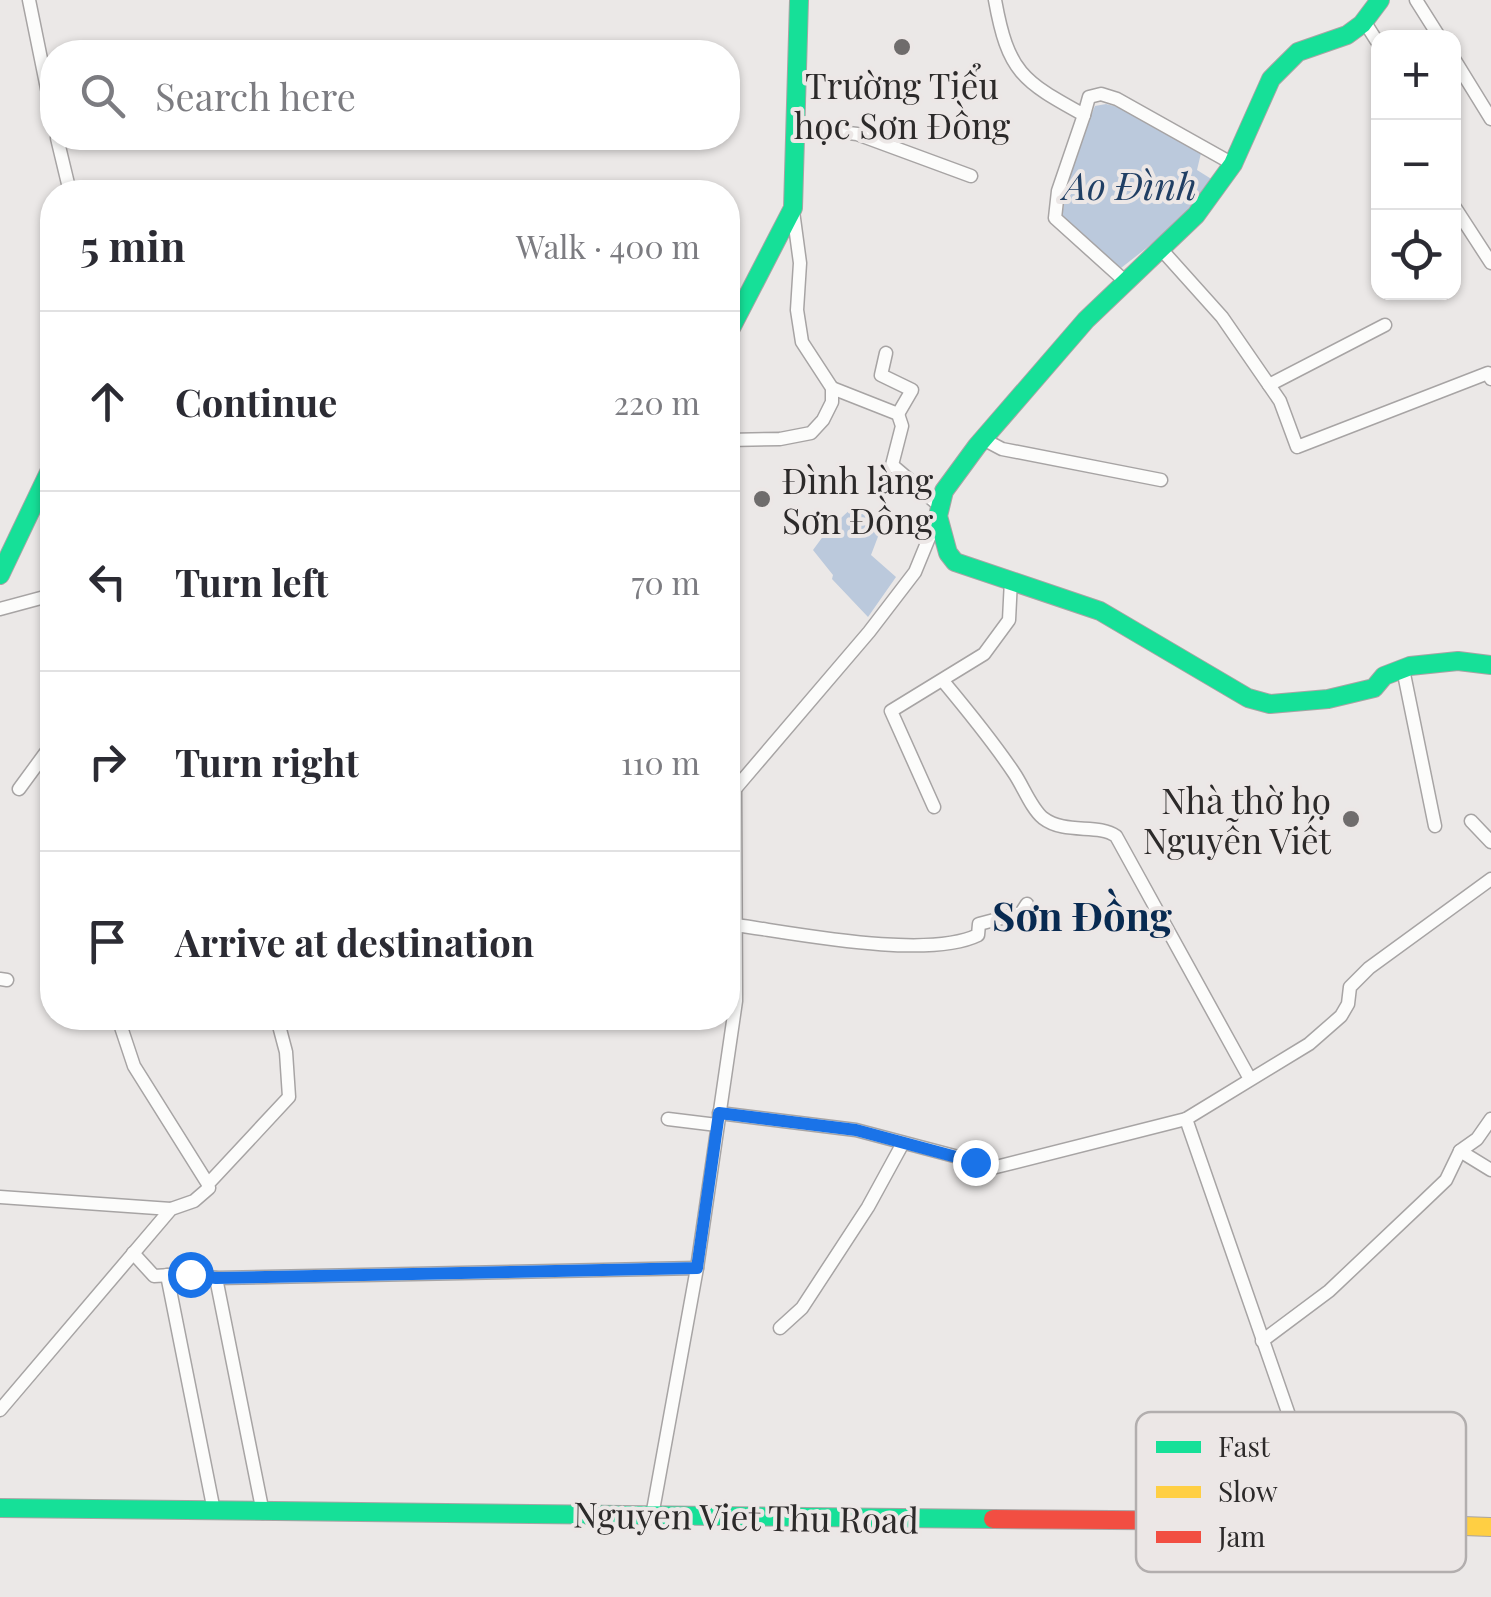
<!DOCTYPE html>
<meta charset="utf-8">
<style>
:root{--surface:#fff;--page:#f2f2f3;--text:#2b2b33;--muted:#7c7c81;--line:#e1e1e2}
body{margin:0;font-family:"Playfair Display",serif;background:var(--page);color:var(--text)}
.controls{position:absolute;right:30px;top:30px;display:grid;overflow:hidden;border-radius:20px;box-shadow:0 2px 8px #0004}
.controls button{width:90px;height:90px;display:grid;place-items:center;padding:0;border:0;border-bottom:2px solid var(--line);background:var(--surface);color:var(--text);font:50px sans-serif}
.stop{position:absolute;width:30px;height:30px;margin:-22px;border:8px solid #1a73e8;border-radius:50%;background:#fff}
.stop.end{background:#1a73e8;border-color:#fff;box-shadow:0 2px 10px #0008}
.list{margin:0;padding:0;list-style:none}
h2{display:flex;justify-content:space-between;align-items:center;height:130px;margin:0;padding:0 40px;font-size:42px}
h2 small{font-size:32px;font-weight:400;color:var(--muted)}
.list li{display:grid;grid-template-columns:65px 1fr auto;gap:30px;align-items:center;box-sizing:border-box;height:180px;padding:0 40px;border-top:2px solid var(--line)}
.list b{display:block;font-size:38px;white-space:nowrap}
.list em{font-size:32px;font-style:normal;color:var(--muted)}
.icon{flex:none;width:55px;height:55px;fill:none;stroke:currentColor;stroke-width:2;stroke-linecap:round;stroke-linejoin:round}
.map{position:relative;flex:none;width:1491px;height:1597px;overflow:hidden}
.search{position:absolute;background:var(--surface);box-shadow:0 2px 8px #0004;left:40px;top:40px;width:700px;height:110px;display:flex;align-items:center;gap:25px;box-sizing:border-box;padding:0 35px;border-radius:40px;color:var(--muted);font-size:38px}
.panel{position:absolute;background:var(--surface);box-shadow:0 2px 8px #0004;left:40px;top:180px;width:700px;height:850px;border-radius:40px}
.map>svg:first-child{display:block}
.water{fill:#bbc9dc}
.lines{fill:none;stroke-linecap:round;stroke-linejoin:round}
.street-casing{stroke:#a7a4a4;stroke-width:15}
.fast-casing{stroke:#a7a4a4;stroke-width:20}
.slow-casing{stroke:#a7a4a4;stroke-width:20}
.jam-casing{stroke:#a7a4a4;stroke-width:20}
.street{stroke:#fcfcfb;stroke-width:12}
.fast{stroke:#16e098;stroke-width:18}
.slow{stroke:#ffcf43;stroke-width:18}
.jam{stroke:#f24e42;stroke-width:18}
.route{stroke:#1a73e8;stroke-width:12}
.poi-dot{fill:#6f6c6c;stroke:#ece7e6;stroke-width:4}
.labels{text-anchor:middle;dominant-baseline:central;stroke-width:8;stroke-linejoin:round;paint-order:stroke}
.poi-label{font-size:35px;fill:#2c2a2a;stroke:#ece7e6}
.street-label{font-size:35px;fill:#2c2a2a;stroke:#ece7e6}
.water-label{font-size:38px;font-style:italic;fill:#203f64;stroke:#ece7e6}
.quarter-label{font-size:40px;font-weight:bold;fill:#082a51;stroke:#ece7e6}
.key{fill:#ece7e6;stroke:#b2aeae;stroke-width:2.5}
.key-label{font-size:28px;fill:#2c2a2a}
</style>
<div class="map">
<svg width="1491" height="1597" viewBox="0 0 1491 1597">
<rect width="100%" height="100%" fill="#ebe8e7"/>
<g class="water">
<path d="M 1106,104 L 1118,107 L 1201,153 L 1197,170 L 1213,180 L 1172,228 L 1121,268 L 1062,217 C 1068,175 1079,145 1095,106 Z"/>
<polygon points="854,506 872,522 879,534 871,555 896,577 868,617 832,579 833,575 813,550 827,531"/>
</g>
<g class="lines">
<defs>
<g id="street">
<polyline points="29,0 52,113"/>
<path d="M 995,0 C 1008,72 1022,81 1084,115 L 1089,97 L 1101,94 L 1117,99 L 1233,164"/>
<polyline points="1416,0 1440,38"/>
<polyline points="1364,21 1378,43"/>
<polyline points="1454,59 1491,119"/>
<polyline points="1084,115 1058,191 1055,218 1126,282"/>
<polyline points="797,127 857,134 971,176"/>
<polyline points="57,138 70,192"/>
<polyline points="1454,206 1491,263"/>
<polyline points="1161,249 1222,317 1280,401 1297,447 1488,373 1491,379"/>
<polyline points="886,353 881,375 912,390 898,414"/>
<polyline points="1269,385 1385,325"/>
<polyline points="832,388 898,414 902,426 892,465 941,507"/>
<polyline points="983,439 1002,449 1161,480"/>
<polyline points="728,440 780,439 811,433 823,420 832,402 832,388 802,342 797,310 800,263 793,211"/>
<polyline points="0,609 52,595"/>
<polyline points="1403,669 1435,826"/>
<path d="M 943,681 C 968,711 992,740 1014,773 C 1023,786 1031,808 1043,818 C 1065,835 1098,823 1116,836 L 1250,1079"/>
<polyline points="19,789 52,744"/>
<polyline points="735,789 869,632 915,572 938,516"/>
<polyline points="934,807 891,711 984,654 1009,620 1011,580"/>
<polyline points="1471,821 1491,842"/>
<path d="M 736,925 C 794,933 927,960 978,935 L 979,924 L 1021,913 L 1027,904"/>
<polyline points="0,979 7,980"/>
<polyline points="118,1018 134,1066 208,1184"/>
<polyline points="719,1113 856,1130 996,1167 1186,1119 1309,1044 1341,1016 1348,1004 1350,987 1369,968 1491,879"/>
<polyline points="668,1119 717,1125"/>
<polyline points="1186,1119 1298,1441 1316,1521"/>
<polyline points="1460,1151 1491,1170"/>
<polyline points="0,1197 171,1209"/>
<polyline points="133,1253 154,1276 189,1274 216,1278 697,1268"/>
<polyline points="167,1275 214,1511"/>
<polyline points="216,1278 263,1513"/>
<polyline points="780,1328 802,1308 868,1207 903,1143"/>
<polyline points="1262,1341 1329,1291 1423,1202 1446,1180 1460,1151 1477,1139 1491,1119"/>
<polyline points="0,1410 171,1209 194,1201 209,1188 208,1184 289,1097 286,1052 277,1018"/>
<polyline points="652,1516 697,1268 736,1001 735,789 728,765"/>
</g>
<g id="fast">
<polyline points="1380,0 1362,24 1347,35 1298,52 1271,79 1233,164 1196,215 1086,320 977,446 944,491 938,516 948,553 955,562 1100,611 1248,698 1270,704 1328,699 1374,688 1384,676 1410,666 1458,661 1491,665"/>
<polyline points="728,334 793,208 799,0"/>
<polyline points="0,575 52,466"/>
<polyline points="0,1508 993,1519"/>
</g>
<polyline id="slow" points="1352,1522 1491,1527"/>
<polyline id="jam" points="993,1519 1352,1522"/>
</defs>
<use href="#street" class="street-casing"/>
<use href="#fast" class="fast-casing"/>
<use href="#slow" class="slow-casing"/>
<use href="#jam" class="jam-casing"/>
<use href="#street" class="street"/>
<use href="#fast" class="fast"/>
<use href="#slow" class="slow"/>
<use href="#jam" class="jam"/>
</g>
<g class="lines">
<polyline class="route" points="190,1274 216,1278 697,1268 719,1113 856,1130 975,1162"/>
</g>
<g class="poi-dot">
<circle cx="902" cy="47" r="10"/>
<circle cx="762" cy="499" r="10"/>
<circle cx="1351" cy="819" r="10"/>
</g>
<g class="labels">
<g class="poi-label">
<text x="902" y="84">Trường Tiểu<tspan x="902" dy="40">học Sơn Đồng</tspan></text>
<text x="782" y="479" text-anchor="start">Đình làng<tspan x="782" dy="40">Sơn Đồng</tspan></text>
<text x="1331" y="799" text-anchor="end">Nhà thờ họ<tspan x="1331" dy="40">Nguyễn Viết</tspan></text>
</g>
<g class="street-label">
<text transform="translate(746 1516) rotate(1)">Nguyen Viet Thu Road</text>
</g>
<g class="water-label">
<text x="1130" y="184">Ao Đình</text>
</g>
<g class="quarter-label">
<text x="1082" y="914">Sơn Đồng</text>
</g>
</g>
<rect x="1136" y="1412" width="330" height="160" rx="15" class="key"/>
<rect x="1156" y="1441" width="45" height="12" fill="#16e098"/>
<rect x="1156" y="1486" width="45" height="12" fill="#ffcf43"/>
<rect x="1156" y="1531" width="45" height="12" fill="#f24e42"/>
<g class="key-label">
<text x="1218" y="1457">Fast</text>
<text x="1218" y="1502">Slow</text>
<text x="1218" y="1547">Jam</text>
</g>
</svg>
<div class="controls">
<button>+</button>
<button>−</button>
<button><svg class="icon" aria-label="locate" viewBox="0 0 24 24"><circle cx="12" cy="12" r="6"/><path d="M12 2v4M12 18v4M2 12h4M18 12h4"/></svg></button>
</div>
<div class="stop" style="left:190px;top:1274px"></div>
<div class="stop end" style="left:975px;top:1162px"></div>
<div class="search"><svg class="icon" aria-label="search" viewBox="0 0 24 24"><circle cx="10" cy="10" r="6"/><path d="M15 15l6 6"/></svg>Search here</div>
<section class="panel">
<h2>5 min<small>Walk · 400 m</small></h2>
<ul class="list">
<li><svg class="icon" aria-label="ahead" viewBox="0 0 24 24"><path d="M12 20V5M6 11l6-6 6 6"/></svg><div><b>Continue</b></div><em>220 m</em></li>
<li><svg class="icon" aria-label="left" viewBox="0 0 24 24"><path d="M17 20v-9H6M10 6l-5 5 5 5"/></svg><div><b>Turn left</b></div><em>70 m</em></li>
<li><svg class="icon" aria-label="right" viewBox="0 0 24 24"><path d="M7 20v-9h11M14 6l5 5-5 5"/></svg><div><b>Turn right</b></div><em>110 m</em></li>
<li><svg class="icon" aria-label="arrive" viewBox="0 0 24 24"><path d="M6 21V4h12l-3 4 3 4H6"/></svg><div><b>Arrive at destination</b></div></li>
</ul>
</section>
</div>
